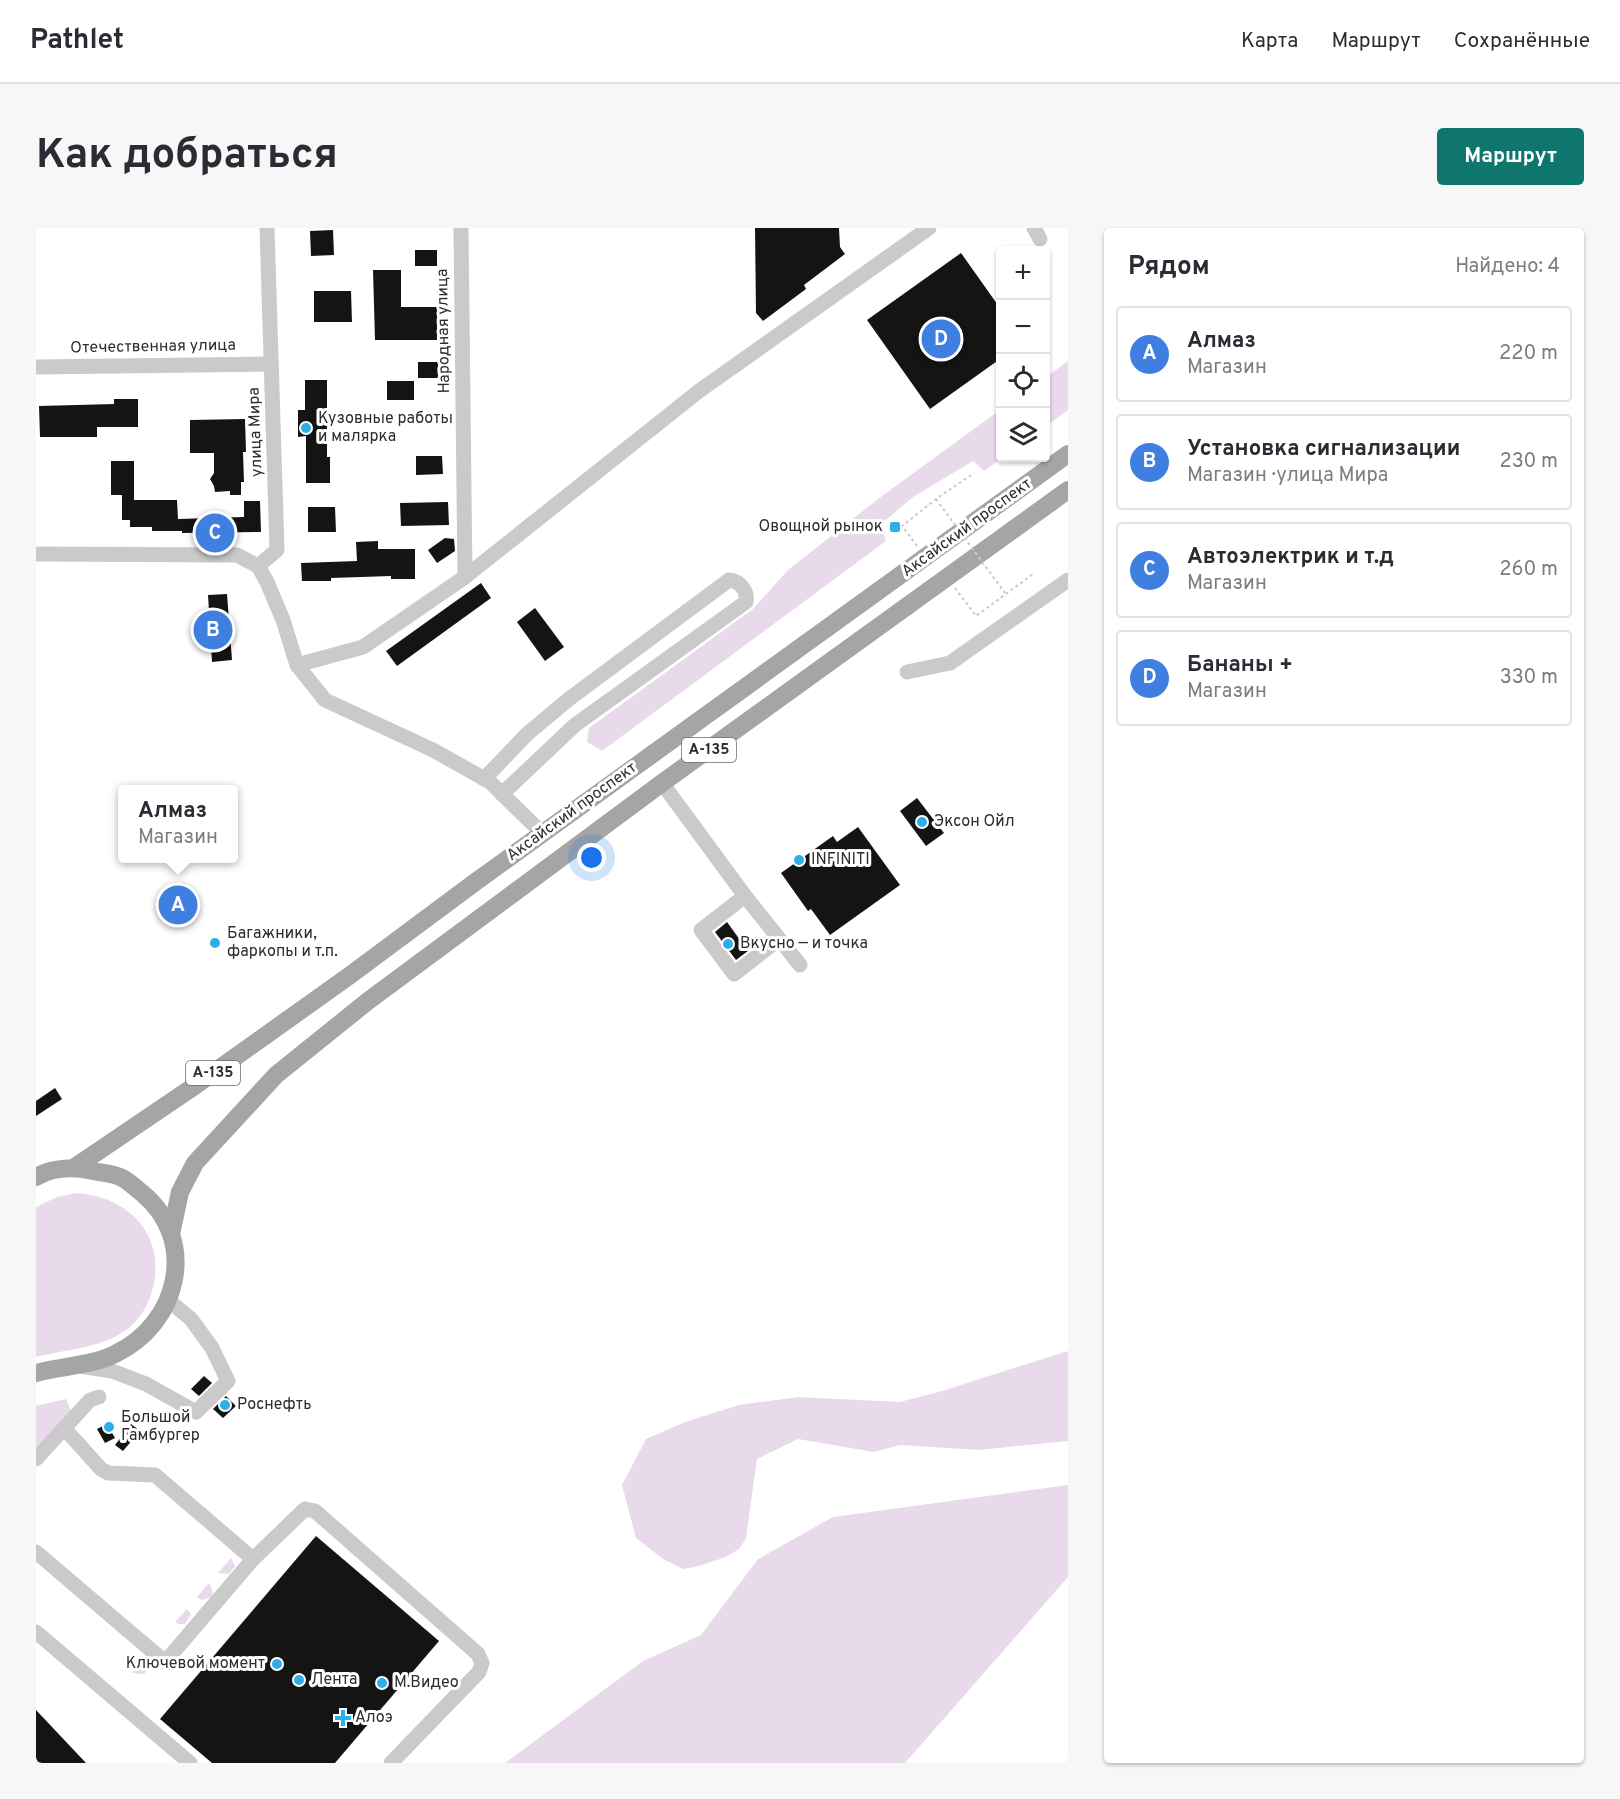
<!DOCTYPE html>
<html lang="ru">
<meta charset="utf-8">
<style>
:root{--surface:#fff;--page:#f7f7f7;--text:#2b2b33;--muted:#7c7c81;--line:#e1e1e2;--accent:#0f766e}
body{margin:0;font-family:Overpass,sans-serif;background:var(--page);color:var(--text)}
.controls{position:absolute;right:18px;top:18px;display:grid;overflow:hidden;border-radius:6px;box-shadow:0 2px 4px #0004}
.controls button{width:54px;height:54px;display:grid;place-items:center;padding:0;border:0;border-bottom:2px solid var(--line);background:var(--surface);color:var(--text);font:30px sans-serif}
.you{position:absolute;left:556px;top:630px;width:21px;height:21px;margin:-15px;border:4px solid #fff;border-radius:50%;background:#1a73e8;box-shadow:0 0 0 9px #1a73e833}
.badge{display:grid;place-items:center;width:39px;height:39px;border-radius:50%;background:var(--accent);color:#fff;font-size:20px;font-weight:700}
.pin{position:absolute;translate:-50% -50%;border:3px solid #fff;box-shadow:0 2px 6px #0006}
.popup{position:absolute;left:82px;top:557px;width:120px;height:78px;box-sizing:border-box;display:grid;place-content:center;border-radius:6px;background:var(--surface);filter:drop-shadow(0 2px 4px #0005);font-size:20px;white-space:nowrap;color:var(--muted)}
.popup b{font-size:22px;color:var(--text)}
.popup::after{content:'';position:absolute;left:50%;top:100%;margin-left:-12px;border:12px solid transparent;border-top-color:var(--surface)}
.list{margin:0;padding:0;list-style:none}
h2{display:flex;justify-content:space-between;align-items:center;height:78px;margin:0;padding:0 24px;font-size:26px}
h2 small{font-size:20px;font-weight:400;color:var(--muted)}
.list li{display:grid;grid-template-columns:39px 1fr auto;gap:18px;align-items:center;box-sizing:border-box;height:96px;margin:0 12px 12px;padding:0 12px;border:2px solid var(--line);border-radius:6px}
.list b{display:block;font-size:22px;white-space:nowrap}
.list p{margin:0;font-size:20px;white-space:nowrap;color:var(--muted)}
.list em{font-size:20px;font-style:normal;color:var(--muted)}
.icon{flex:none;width:33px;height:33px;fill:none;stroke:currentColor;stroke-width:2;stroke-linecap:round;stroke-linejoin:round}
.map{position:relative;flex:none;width:1032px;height:1535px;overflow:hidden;border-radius:6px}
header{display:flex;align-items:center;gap:36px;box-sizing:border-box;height:84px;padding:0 30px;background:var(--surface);border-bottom:2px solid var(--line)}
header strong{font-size:28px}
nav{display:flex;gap:33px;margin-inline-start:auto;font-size:21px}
.intro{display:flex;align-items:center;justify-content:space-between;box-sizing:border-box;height:144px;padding:0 36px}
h1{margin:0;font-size:42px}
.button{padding:15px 27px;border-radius:6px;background:var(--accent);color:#fff;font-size:21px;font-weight:700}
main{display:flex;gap:36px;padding:0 36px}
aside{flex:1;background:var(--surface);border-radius:6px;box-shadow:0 2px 4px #0004}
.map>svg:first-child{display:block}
.green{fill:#e8daea}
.building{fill:#141414}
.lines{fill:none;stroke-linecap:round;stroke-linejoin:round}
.path{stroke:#cacaca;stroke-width:2;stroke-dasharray:3 3;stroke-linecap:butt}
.minor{stroke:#cacaca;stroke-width:15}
.major{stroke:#a5a5a5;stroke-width:18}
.path-bridge{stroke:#cacaca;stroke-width:2;stroke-dasharray:3 3;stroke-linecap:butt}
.poi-dot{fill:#2daee6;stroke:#fff;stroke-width:2}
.labels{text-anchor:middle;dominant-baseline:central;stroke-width:6;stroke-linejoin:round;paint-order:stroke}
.shield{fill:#fff;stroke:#6c6c6c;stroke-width:1.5}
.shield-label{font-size:15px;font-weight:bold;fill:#2d2d2d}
.street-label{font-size:16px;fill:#2d2d2d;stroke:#fff}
.poi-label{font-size:16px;fill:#2d2d2d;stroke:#fff;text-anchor:start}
</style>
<header>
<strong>Pathlet</strong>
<nav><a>Карта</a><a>Маршрут</a><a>Сохранённые</a></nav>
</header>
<div class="intro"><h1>Как добраться</h1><a class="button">Маршрут</a></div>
<main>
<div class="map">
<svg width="1032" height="1535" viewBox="0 0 1032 1535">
<rect width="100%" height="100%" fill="#fff"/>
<g class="green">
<polygon points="1032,133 1032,182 1010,198 1010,149"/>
<polygon points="964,182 964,230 966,230 948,243 937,233 877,269 844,297 850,313 566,523 551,514 553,500 717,381 752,342 846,268"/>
<path d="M 40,965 C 91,968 130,1006 117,1059 C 114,1072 108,1085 98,1095 C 74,1120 31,1121 0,1129 L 0,979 L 21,969 Z"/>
<polygon points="1032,1123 1032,1213 942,1222 864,1217 838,1224 762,1211 721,1231 710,1310 703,1321 690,1329 663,1338 647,1341 627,1331 600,1310 586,1257 610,1211 649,1194 703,1177 762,1169 864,1174 906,1163"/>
<polygon points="30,1171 36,1185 0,1221 0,1178"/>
<polygon points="1032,1257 1032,1349 869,1535 469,1535 607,1433 665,1407 722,1331 797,1289"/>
<polygon points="195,1330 199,1338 193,1346 182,1345"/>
<polygon points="173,1355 177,1364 175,1369 166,1372 161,1369"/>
<polygon points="151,1381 155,1386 149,1396 142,1396 139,1394"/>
<path d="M 108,1430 C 113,1436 113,1441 108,1446 L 96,1445 Z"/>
</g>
<g class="building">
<polygon points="719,0 803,0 804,19 809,26 768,57 770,61 727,93 720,85"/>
<polygon points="297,2 298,27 275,28 274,3"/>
<rect x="379" y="22" width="22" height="16"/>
<polygon points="925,25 964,80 964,131 894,181 831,92"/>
<polygon points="337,42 365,42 365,79 401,79 401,112 339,112"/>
<polygon points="278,63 315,63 316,94 278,94"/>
<rect x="382" y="134" width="20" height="16"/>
<polygon points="269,152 291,152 291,229 294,229 294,255 270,255 270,208 262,209 262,182 269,182"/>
<rect x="351" y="153" width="27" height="19"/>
<polygon points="78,171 102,171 102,199 61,199 61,209 4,209 3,178 78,176"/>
<polygon points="209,191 210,224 207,224 208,254 205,254 205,267 194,267 194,263 179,264 178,258 174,251 178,245 178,225 154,225 154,192"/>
<polygon points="380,228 406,228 407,246 380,247"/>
<polygon points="75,233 98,233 98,272 141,272 142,291 208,289 208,273 224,273 225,304 146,305 146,303 116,303 116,299 94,299 94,292 86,292 86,267 75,267"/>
<polygon points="412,274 413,297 365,298 364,275"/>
<polygon points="272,279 299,279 300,304 272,304"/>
<polygon points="409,310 418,311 419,323 401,335 392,322"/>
<polygon points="342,313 342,321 379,321 379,351 355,351 355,348 295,350 295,353 266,353 265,335 321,333 320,314"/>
<polygon points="445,355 455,370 361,438 350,423"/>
<polygon points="191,366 196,432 176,434 172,367"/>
<polygon points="499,380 528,419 509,433 481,394"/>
<polygon points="881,570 908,605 890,618 864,583"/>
<polygon points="822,599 864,657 794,707 775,681 772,683 745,645 797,608 801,614"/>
<polygon points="691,694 712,723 700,732 679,704"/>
<polygon points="19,860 26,871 0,888 0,873"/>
<polygon points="168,1148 176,1155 163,1168 155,1161"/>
<polygon points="190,1168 200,1178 187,1190 177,1181"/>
<polygon points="71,1196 79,1210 69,1215 61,1201"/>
<polygon points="95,1196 104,1203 87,1223 79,1217"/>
<polygon points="280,1308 403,1413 299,1535 176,1535 124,1491"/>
<polygon points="0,1482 50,1535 0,1535"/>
</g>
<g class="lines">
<g class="path">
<polyline points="881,318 866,298 900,271 938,245"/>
<polyline points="919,360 940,388 997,346"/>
</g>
<g class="minor">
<polyline points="425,0 429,349"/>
<polyline points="998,0 1004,11"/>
<polyline points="0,139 235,136"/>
<polyline points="0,326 201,327 222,338 231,354 247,392 261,437 289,472 397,522 454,554 507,606"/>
<polyline points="222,338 241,322 231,0"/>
<polyline points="261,437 327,419 429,349 663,163 893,0"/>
<polyline points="871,444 914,435 1032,352"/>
<path d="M 448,551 L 491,506 L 533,471 L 693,352 C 704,353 712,363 710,374 L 539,497 L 466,566"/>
<polyline points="626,555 709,668 764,737"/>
<polyline points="709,668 665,702 698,746 743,711"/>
<polyline points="44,1138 76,1143 110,1156 160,1184 192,1153 176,1120 155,1091 132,1072"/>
<polyline points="0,1231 54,1172 63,1169"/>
<polyline points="0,1324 129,1434 217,1331 119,1247 72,1245 65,1241 28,1200"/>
<polyline points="217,1331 269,1281 279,1283 442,1426 446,1435 443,1444 355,1535"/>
<polyline points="0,1404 154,1535"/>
</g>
<g class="major">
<polyline points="39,939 160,857 313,748 438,655 1032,226"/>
<path d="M 0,949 C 17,939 39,939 57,943 C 66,945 76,945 84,949 C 92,952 99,960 106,965 C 163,1012 143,1096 79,1126 C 55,1138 26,1138 0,1145"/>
<polyline points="135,1006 144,964 159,935 240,847 332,773 626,555 1032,262"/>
</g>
<polyline class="path-bridge" points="900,271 969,365"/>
</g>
<g class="poi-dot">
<circle cx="270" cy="200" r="6"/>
<rect x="853" y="293" width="12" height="12" rx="3"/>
<circle cx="886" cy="594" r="6"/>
<circle cx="763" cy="632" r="6"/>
<circle cx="179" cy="715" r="6"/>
<circle cx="692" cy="716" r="6"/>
<circle cx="189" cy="1177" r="6"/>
<circle cx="73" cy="1199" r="6"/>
<circle cx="241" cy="1436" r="6"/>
<circle cx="263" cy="1452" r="6"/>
<circle cx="346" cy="1455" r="6"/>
<path d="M304 1481h6v6h6v6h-6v6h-6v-6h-6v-6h6z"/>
</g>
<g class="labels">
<g class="shield">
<rect x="646" y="510" width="54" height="24" rx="4.5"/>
<rect x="150" y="833" width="54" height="24" rx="4.5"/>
</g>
<g class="shield-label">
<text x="673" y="522">А-135</text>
<text x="177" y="845">А-135</text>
</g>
<g class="street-label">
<text transform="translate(408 103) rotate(-91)">Народная улица</text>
<text transform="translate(117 119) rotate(-1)">Отечественная улица</text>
<text transform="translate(220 204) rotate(-92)">улица Мира</text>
<text transform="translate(931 300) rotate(-36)">Аксайский проспект</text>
<text transform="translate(536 584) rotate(-36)">Аксайский проспект</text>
</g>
<g class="poi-label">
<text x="282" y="191">Кузовные работы<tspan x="282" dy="18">и малярка</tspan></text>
<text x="847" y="299" text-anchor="end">Овощной рынок</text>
<text x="898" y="594">Эксон Ойл</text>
<text x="775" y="632">INFINITI</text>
<text x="191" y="706">Багажники,<tspan x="191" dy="18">фаркопы и т.п.</tspan></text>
<text x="704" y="716">Вкусно — и точка</text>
<text x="201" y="1177">Роснефть</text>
<text x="85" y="1190">Большой<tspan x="85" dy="18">Гамбургер</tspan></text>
<text x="229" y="1436" text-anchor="end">Ключевой момент</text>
<text x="275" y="1452">Лента</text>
<text x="358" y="1455">М.Видео</text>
<text x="319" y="1490">Алоэ</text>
</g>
</g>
</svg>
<div class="controls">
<button>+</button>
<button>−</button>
<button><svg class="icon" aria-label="locate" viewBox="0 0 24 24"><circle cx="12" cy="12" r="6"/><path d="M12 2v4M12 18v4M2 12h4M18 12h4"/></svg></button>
<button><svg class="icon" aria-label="layers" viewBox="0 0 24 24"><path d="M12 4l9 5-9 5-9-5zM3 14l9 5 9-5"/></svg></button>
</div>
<div class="you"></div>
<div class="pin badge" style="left:142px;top:677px;background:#3f7fe0">A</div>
<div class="popup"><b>Алмаз</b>Магазин</div>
<div class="pin badge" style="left:177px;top:402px;background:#3f7fe0">B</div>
<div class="pin badge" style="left:179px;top:305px;background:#3f7fe0">C</div>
<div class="pin badge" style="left:905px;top:111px;background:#3f7fe0">D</div>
</div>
<aside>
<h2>Рядом<small>Найдено: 4</small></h2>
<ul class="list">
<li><span class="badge" style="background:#3f7fe0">A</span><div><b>Алмаз</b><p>Магазин</p></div><em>220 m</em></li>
<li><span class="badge" style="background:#3f7fe0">B</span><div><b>Установка сигнализации</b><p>Магазин · улица Мира</p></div><em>230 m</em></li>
<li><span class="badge" style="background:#3f7fe0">C</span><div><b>Автоэлектрик и т.д</b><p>Магазин</p></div><em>260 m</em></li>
<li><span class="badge" style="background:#3f7fe0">D</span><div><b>Бананы +</b><p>Магазин</p></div><em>330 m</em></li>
</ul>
</aside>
</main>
